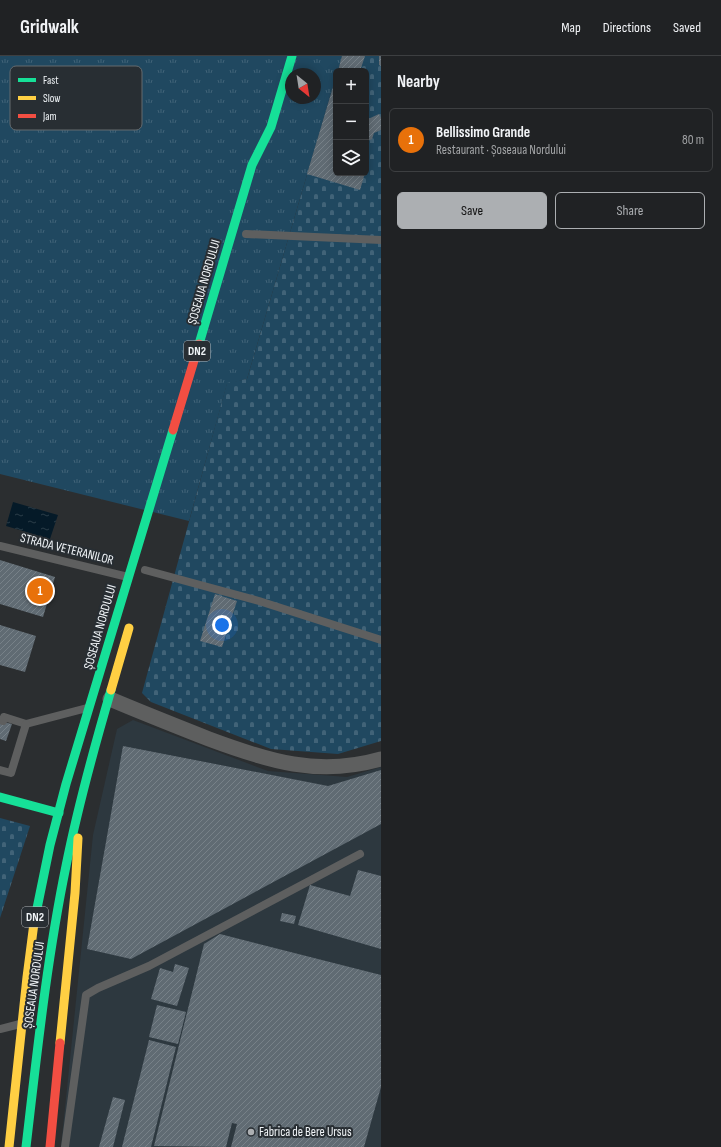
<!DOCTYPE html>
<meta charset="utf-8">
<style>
:root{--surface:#202224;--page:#282a2c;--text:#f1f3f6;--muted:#a2a4a6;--line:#3d3f41;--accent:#acafb2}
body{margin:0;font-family:"Sofia Sans Condensed",sans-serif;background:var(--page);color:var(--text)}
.controls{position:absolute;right:12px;top:12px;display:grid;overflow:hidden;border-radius:6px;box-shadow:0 2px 10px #0003}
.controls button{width:36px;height:36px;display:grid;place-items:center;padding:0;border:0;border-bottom:1px solid var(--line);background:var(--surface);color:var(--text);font:20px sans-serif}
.compass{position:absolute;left:285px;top:12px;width:36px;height:36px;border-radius:50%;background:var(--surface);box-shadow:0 2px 10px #0003;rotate:150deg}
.you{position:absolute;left:222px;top:569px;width:14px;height:14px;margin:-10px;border:3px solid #fff;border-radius:50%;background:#1a73e8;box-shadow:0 0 0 6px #1a73e833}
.badge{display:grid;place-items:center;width:26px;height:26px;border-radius:50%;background:var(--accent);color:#fff;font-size:13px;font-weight:700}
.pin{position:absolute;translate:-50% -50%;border:2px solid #fff;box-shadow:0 1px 4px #0006}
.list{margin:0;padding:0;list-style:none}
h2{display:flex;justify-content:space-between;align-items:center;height:52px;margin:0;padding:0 16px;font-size:17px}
h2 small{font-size:13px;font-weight:400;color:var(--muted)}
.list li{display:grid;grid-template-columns:26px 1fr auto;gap:12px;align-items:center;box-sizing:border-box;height:64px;margin:0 8px 8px;padding:0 8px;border:1px solid var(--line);border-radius:6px}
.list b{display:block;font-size:15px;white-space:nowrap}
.list p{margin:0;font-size:13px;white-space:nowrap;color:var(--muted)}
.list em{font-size:13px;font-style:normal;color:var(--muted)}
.actions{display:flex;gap:8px;padding:12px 16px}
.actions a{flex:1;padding:9px 0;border:1px solid var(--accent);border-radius:6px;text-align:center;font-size:14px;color:var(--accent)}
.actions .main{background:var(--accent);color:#111}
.icon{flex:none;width:22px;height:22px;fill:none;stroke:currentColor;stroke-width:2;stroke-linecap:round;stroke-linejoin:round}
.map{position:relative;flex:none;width:381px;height:1091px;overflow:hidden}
header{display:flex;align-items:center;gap:24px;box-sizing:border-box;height:56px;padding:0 20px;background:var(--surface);border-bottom:1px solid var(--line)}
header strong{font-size:19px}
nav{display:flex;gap:22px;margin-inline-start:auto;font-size:14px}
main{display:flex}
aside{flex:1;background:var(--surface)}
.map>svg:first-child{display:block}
.built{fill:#2d383f}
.grass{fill:url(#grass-tufts);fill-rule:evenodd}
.cemetery{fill:url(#cemetery-stones)}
.water{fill:url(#water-ripples)}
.building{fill:url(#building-hatch)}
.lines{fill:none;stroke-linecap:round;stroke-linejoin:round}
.lane{stroke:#5e5f5f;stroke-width:8}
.street{stroke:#5e5f5f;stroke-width:15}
.fast{stroke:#16e098;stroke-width:9}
.slow{stroke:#ffcf43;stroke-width:9}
.jam{stroke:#f24e42;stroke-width:9}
.poi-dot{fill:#acafb2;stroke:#282e33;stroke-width:1.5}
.labels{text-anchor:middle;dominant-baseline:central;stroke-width:4;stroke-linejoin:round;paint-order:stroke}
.shield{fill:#282e33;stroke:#b5b9bd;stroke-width:1}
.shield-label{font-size:12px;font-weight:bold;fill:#f1f5f8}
.street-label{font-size:13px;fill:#f1f5f8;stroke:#282e33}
.poi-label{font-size:13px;fill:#f1f5f8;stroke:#282e33;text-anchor:start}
.key{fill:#282e33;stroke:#646a6e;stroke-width:1}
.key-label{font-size:11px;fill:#f1f5f8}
</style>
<header>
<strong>Gridwalk</strong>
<nav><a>Map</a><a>Directions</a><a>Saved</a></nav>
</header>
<main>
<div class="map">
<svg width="381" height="1091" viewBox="0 0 381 1091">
<defs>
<pattern id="grass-tufts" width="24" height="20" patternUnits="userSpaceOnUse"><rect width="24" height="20" fill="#204860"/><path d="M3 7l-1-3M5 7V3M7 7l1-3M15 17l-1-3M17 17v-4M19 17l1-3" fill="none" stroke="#416378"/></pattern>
<pattern id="cemetery-stones" width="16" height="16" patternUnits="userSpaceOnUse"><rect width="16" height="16" fill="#204860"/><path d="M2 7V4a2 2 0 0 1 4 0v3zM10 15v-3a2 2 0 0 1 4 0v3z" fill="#416378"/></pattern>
<pattern id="water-ripples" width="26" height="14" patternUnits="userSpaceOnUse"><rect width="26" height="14" fill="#051a28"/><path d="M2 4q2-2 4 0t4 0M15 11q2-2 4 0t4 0" fill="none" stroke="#2a3c48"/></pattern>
<pattern id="building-hatch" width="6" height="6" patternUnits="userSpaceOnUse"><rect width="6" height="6" fill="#606b73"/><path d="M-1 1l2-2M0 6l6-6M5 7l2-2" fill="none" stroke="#778188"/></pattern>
</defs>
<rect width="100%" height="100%" fill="#2b2e30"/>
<polygon class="built" points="133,664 268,715 347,721 381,711 381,1091 61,1091 93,779 117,673"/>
<path class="grass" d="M 0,0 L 342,0 L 338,15 L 336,15 L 336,20 L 247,323 L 227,328 L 189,465 L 0,418 ZM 291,18 L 315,18 L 315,42 L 291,42 Z"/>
<g class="cemetery">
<polygon points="342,0 381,0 381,685 338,698 271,693 151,646 142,637 227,327 247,323 336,20 336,117 366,117 366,15 338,15"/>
<polygon points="0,762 30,770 0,862"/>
</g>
<polygon class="water" points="13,446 58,459 50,483 6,470"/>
<g class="building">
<polygon points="342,0 365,0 360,15 338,15"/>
<polygon points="379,0 381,0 381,10 379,9"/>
<polygon points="336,21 336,96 333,105 336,106 336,117 365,117 360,134 307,118"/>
<polygon points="379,58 381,62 381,74 374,77 372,83 366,86 366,64"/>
<polygon points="0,504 55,521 43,561 0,548"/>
<polygon points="215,538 237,545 222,591 200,585"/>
<polygon points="0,569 36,580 25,616 0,609"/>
<polygon points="0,665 12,668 6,685 0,683"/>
<polygon points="123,690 328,730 381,714 381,768 131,903 87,893"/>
<polygon points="358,814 381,820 381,893 298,869 310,829 350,840"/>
<polygon points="282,857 296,860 294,868 280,865"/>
<polygon points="220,878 381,919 381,1031 364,1091 231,1091 237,1068 232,1067 226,1091 154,1090 204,888"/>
<polygon points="175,908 189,912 177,950 151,943 160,912 173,916"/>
<polygon points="157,949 186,956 178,988 149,981"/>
<polygon points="149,984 176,991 151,1091 122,1091"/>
<polygon points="113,1041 125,1044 113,1091 99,1091"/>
</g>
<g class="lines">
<g class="lane">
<polyline points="246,178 381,184"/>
<polyline points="0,490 128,521"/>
<polyline points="145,514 259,545 381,584"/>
<polyline points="3,665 4,661 26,668 87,652"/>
<polyline points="0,714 11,717 26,668"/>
<polyline points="0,973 20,968"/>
<polyline points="65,1091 86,939 98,932 149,910 360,798"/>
</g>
<path class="street" d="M 110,643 C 143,657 176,670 209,683 C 268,705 318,721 381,703"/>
<g class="fast">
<polyline points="199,288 252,109 271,71 292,0"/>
<polyline points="0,741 59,757"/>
<polyline points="34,867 50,789 66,728 173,374"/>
<path d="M 26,1091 C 37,997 47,902 66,810 C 78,750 94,692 111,634"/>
</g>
<g class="slow">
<polyline points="111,634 129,572"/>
<polyline points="60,987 75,837 78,782"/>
<polyline points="9,1091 27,921 34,867"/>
</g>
<g class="jam">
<polyline points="173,374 199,288"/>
<polyline points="50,1091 60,987"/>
</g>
</g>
<circle class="poi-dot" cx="251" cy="1076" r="4"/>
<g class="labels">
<g class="shield">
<rect x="184" y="285" width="26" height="20" rx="3"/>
<rect x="22" y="851" width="26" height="20" rx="3"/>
</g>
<g class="shield-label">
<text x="197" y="295">DN2</text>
<text x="35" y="861">DN2</text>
</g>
<g class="street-label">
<text transform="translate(204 226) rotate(-74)">ȘOSEAUA NORDULUI</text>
<text transform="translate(67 493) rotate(14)">STRADA VETERANILOR</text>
<text transform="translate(100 571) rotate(-74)">ȘOSEAUA NORDULUI</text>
<text transform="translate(34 929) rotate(-82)">ȘOSEAUA NORDULUI</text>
</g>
<g class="poi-label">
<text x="259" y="1076">Fabrica de Bere Ursus</text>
</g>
</g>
<rect x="10" y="10" width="132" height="64" rx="6" class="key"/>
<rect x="18" y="22" width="18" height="4" fill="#16e098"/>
<rect x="18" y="40" width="18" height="4" fill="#ffcf43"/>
<rect x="18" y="58" width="18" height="4" fill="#f24e42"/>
<g class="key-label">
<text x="43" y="28">Fast</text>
<text x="43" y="46">Slow</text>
<text x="43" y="64">Jam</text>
</g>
</svg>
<div class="controls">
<button>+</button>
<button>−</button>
<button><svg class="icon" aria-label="layers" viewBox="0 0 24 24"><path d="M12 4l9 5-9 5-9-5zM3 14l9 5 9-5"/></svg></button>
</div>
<svg class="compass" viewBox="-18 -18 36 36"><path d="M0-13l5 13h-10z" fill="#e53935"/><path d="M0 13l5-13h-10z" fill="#a2a4a6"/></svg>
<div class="you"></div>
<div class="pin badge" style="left:40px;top:535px;background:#e8710a">1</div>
</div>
<aside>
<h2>Nearby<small></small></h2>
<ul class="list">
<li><span class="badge" style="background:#e8710a">1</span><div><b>Bellissimo Grande</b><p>Restaurant · Șoseaua Nordului</p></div><em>80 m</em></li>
</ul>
<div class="actions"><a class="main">Save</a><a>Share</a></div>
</aside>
</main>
